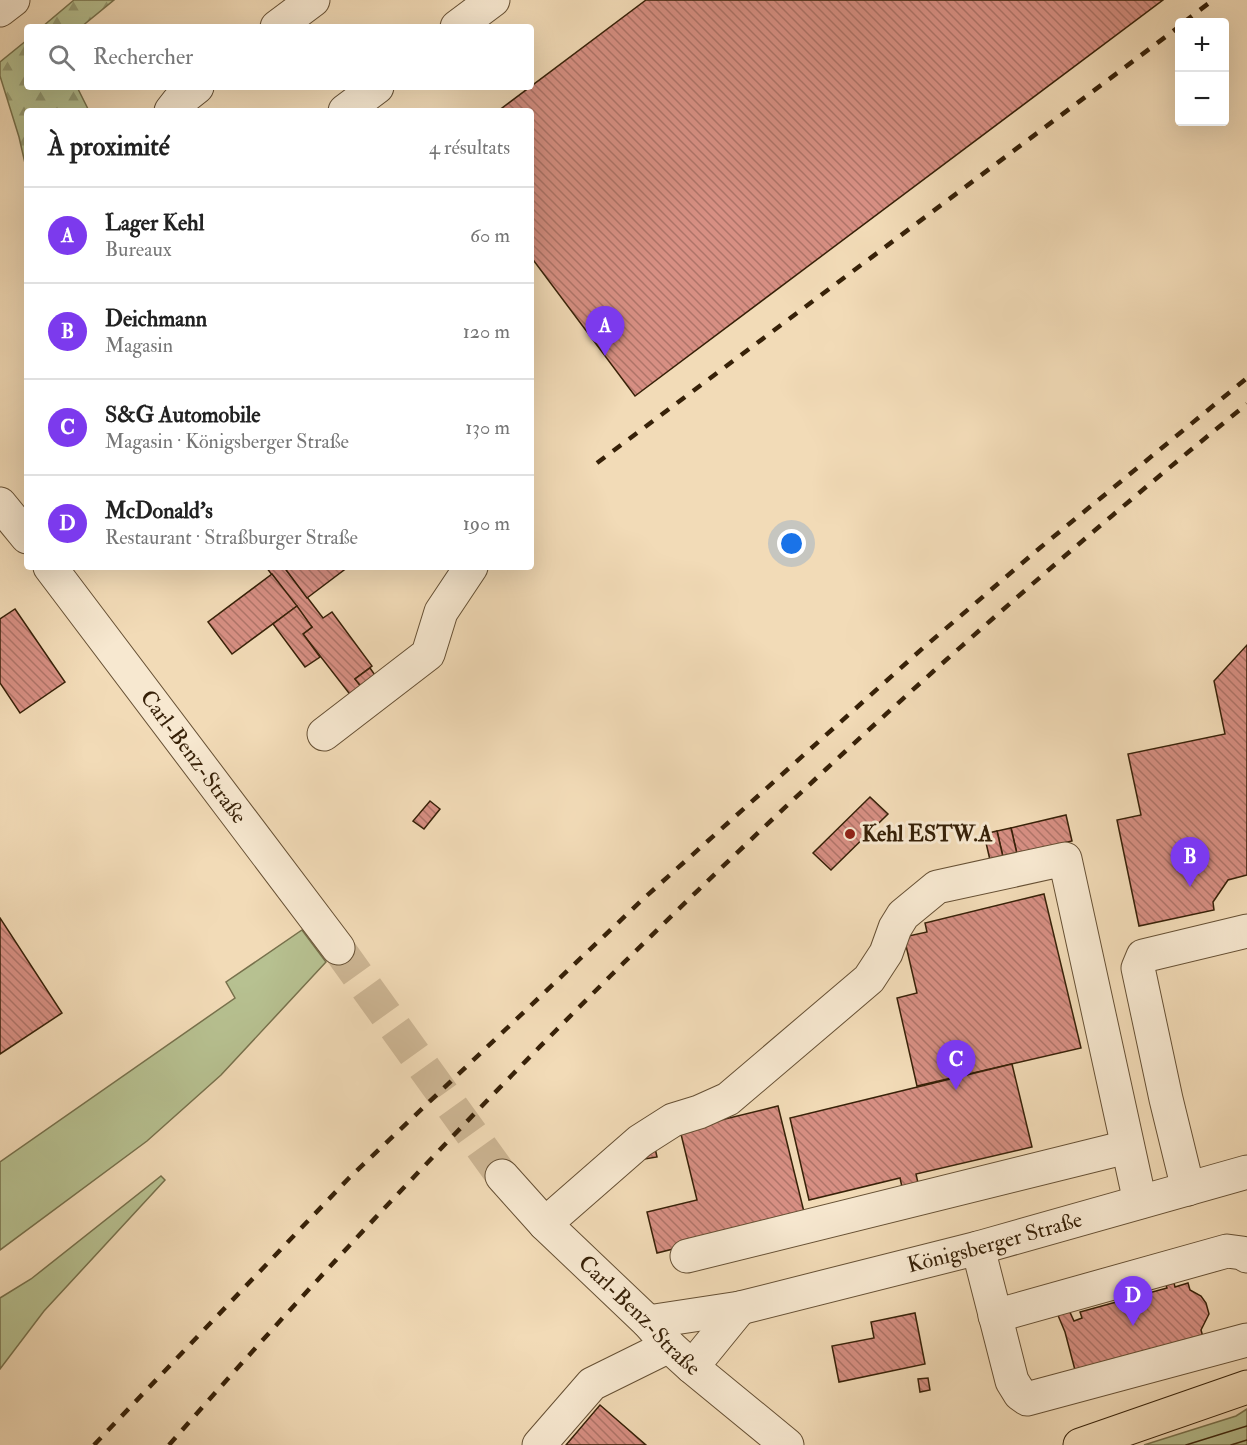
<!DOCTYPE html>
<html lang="fr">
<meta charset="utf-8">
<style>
:root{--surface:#fff;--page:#f2f2f2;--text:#222;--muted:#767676;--line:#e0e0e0;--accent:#7c3aed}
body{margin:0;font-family:"IM FELL Double Pica",serif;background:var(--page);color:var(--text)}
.controls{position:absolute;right:18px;top:18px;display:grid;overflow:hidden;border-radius:6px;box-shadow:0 6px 24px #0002}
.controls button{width:54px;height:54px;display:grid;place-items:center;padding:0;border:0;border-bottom:2px solid var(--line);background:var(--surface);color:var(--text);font:30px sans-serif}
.you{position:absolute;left:792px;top:544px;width:21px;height:21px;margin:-15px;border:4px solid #fff;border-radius:50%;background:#1a73e8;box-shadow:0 0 0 9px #1a73e833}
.badge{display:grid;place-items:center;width:39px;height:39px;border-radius:50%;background:var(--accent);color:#fff;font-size:20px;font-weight:700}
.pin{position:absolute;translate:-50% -50px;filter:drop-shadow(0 2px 3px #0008)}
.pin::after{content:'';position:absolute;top:32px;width:21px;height:18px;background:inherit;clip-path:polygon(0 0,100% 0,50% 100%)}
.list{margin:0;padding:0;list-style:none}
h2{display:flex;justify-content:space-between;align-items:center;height:78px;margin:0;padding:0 24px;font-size:26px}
h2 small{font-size:20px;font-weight:400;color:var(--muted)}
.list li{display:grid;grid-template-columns:39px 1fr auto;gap:18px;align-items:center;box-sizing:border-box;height:96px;padding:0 24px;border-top:2px solid var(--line)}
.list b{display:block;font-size:22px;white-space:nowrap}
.list p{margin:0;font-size:20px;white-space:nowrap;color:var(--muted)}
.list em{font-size:20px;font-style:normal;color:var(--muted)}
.icon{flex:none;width:33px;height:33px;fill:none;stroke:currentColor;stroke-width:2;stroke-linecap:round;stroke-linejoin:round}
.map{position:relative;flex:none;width:1247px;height:1445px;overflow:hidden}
.search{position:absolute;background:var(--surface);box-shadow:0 6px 24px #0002;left:24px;top:24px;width:510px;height:66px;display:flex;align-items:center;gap:15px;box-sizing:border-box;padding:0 21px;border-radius:6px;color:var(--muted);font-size:22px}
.panel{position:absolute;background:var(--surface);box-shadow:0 6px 24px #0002;left:24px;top:108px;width:510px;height:462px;border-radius:6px}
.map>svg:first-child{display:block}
.grass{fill:#b7c191;stroke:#77714c;stroke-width:1.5}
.forest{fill:url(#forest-firs);stroke:#77714c;stroke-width:1.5}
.building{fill:url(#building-back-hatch);stroke:#372108;stroke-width:1.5}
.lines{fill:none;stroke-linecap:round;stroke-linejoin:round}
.minor-tunnel{stroke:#cdb694;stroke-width:33;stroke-dasharray:33 16;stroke-linecap:butt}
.minor-casing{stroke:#665034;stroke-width:35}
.major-casing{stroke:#372108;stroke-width:35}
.minor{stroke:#f7e8d0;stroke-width:33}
.major{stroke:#f2dbb7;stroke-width:33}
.tram{stroke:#372108;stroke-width:1.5}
.rail{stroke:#372108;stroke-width:4.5;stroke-dasharray:10 10;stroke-linecap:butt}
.poi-dot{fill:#8f2418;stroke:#f7e8d0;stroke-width:2}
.labels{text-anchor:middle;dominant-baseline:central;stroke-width:6;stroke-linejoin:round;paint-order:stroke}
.street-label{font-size:22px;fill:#372108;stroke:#f7e8d0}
.poi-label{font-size:22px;font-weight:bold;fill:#372108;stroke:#f7e8d0;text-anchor:start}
</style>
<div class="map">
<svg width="1247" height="1445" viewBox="0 0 1247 1445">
<defs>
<pattern id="forest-firs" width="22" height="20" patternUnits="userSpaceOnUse" patternTransform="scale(1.5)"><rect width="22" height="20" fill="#b7c191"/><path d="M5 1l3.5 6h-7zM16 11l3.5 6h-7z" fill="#969c74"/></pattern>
<pattern id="building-back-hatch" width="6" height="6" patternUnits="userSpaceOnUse" patternTransform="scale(1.5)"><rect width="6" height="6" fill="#d78f83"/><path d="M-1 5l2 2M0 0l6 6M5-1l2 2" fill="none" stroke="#af7469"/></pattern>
</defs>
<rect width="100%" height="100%" fill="#f2dbb7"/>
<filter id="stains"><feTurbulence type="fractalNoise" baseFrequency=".00333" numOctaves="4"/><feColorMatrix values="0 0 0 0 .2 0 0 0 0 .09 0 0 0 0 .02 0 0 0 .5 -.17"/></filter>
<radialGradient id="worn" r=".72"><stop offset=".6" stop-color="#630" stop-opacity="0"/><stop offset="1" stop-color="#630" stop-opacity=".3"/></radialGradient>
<g class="grass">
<polygon points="302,930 326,962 221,1075 147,1141 0,1250 0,1162 235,998 226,982"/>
<polygon points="161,1176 165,1180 44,1311 0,1369 0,1298 31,1279"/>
<polygon points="1247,1409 1247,1445 1144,1445 1236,1416"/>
</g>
<g class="forest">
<polygon points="74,0 114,0 81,27 42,27"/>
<polygon points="27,40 27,87 77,87 89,111 27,111 27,172 19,137 0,76 0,62"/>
</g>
<g class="building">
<polygon points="646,0 1163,0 635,396 531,257 531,111 498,111"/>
<polygon points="266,567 284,567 323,618 332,612 372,666 355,679 363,689 352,697 303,634 312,627"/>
<polygon points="284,567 348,567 307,598"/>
<polygon points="272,574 297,606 232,654 208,622"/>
<polygon points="297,606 312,627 303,634 320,657 305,667 273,624"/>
<polygon points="15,609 65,682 20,713 0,683 0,619"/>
<polygon points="1247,645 1247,875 1228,880 1213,902 1214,910 1139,926 1117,820 1141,815 1128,754 1225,734 1214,681"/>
<polygon points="370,668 377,678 363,689 355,679"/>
<polygon points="870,797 888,814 831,870 813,853"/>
<polygon points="430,801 440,809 424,829 413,821"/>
<polygon points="1066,815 1072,841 1017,854 1011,828"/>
<polygon points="1011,828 1017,854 1003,857 997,831"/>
<polygon points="997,831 1003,857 990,860 984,834"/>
<polygon points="1044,894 1081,1048 917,1086 897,998 917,993 904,937 927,932 925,923"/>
<polygon points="0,918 62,1013 0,1054"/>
<polygon points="1012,1064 1032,1147 916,1174 918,1183 902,1187 900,1178 809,1200 790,1118"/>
<polygon points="778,1106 805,1216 657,1253 647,1212 697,1200 680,1130"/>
<polygon points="655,1148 657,1157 645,1159 643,1151"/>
<polygon points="1174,1283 1175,1287 1188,1283 1190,1290 1201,1296 1206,1303 1209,1314 1201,1330 1203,1337 1075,1370 1065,1332 1057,1313 1068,1308 1074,1321 1082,1318 1080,1312 1167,1288 1166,1285"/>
<polygon points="915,1313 925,1364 839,1382 832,1346 874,1338 871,1322"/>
<polygon points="928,1378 930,1390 920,1392 918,1379"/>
<polygon points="600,1405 646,1445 566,1445"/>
</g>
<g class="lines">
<polyline class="minor-tunnel" points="338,948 502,1176"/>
<defs>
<g id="minor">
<polyline points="0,10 13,0"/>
<polyline points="277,27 313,0"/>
<polyline points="457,27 493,0"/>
<polyline points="171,111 178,102 197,87"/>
<polyline points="345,111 377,87"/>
<polyline points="0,504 27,537"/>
<path id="s1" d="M 50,567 L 338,948"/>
<polyline points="324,734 428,654 441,612 471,567"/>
<path id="s2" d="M 502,1176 L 545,1224 L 648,1322 L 669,1346 L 692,1367 L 787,1445"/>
<polyline points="1188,1189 1166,1099 1138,968 1143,956 1247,931"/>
<polyline points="545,1224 640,1141 673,1120 699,1112 728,1099 869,979 886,953 895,928 903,915 937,887 1065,859 1140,1202"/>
<polyline points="978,1248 1012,1381 1020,1394 1027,1399 1247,1340"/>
<polyline points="687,1256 1127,1147"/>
<polyline points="995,1316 1227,1251 1242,1253 1247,1256"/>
<path id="s3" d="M 648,1322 L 740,1308 L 978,1248 L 1247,1172"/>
<polyline points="692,1367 740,1308"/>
<polyline points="539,1445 592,1384 669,1346"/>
</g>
<polyline id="major" points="1080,1445 1247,1387"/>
</defs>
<use href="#minor" class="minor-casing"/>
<use href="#major" class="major-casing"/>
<use href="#minor" class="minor"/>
<use href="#major" class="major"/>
<g class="tram">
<polyline points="1186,1445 1247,1426"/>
<polyline points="1231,1445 1247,1440"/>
</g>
<g class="rail">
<polyline points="1184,22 1213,0"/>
<polyline points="597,463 1180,26"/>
<polyline points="94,1445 349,1178 642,900 923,648 1041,547 1247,378"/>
<path d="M 169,1445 C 499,1070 858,719 1247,404"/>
</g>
</g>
<circle class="poi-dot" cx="850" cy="834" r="6"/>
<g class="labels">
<g class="street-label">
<text stroke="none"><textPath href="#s1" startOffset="238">Carl-Benz-Straße</textPath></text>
<text stroke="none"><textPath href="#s3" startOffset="356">Königsberger Straße</textPath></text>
<text stroke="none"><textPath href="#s2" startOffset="196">Carl-Benz-Straße</textPath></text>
</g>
<g class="poi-label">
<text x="862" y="834">Kehl ESTW.A</text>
</g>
</g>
<rect width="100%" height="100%" filter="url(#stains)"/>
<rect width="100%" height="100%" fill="url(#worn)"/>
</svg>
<div class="controls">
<button>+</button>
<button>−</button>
</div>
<div class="you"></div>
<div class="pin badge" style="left:605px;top:356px">A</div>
<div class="pin badge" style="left:1190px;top:887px">B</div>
<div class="pin badge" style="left:956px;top:1090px">C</div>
<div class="pin badge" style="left:1133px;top:1326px">D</div>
<div class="search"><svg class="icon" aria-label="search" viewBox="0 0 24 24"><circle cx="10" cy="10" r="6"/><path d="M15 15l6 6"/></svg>Rechercher</div>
<section class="panel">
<h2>À proximité<small>4 résultats</small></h2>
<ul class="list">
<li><span class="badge">A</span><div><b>Lager Kehl</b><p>Bureaux</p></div><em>60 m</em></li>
<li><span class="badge">B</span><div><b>Deichmann</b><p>Magasin</p></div><em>120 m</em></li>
<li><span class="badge">C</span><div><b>S&amp;G Automobile</b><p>Magasin · Königsberger Straße</p></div><em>130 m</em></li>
<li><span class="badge">D</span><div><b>McDonald's</b><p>Restaurant · Straßburger Straße</p></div><em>190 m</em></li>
</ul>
</section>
</div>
